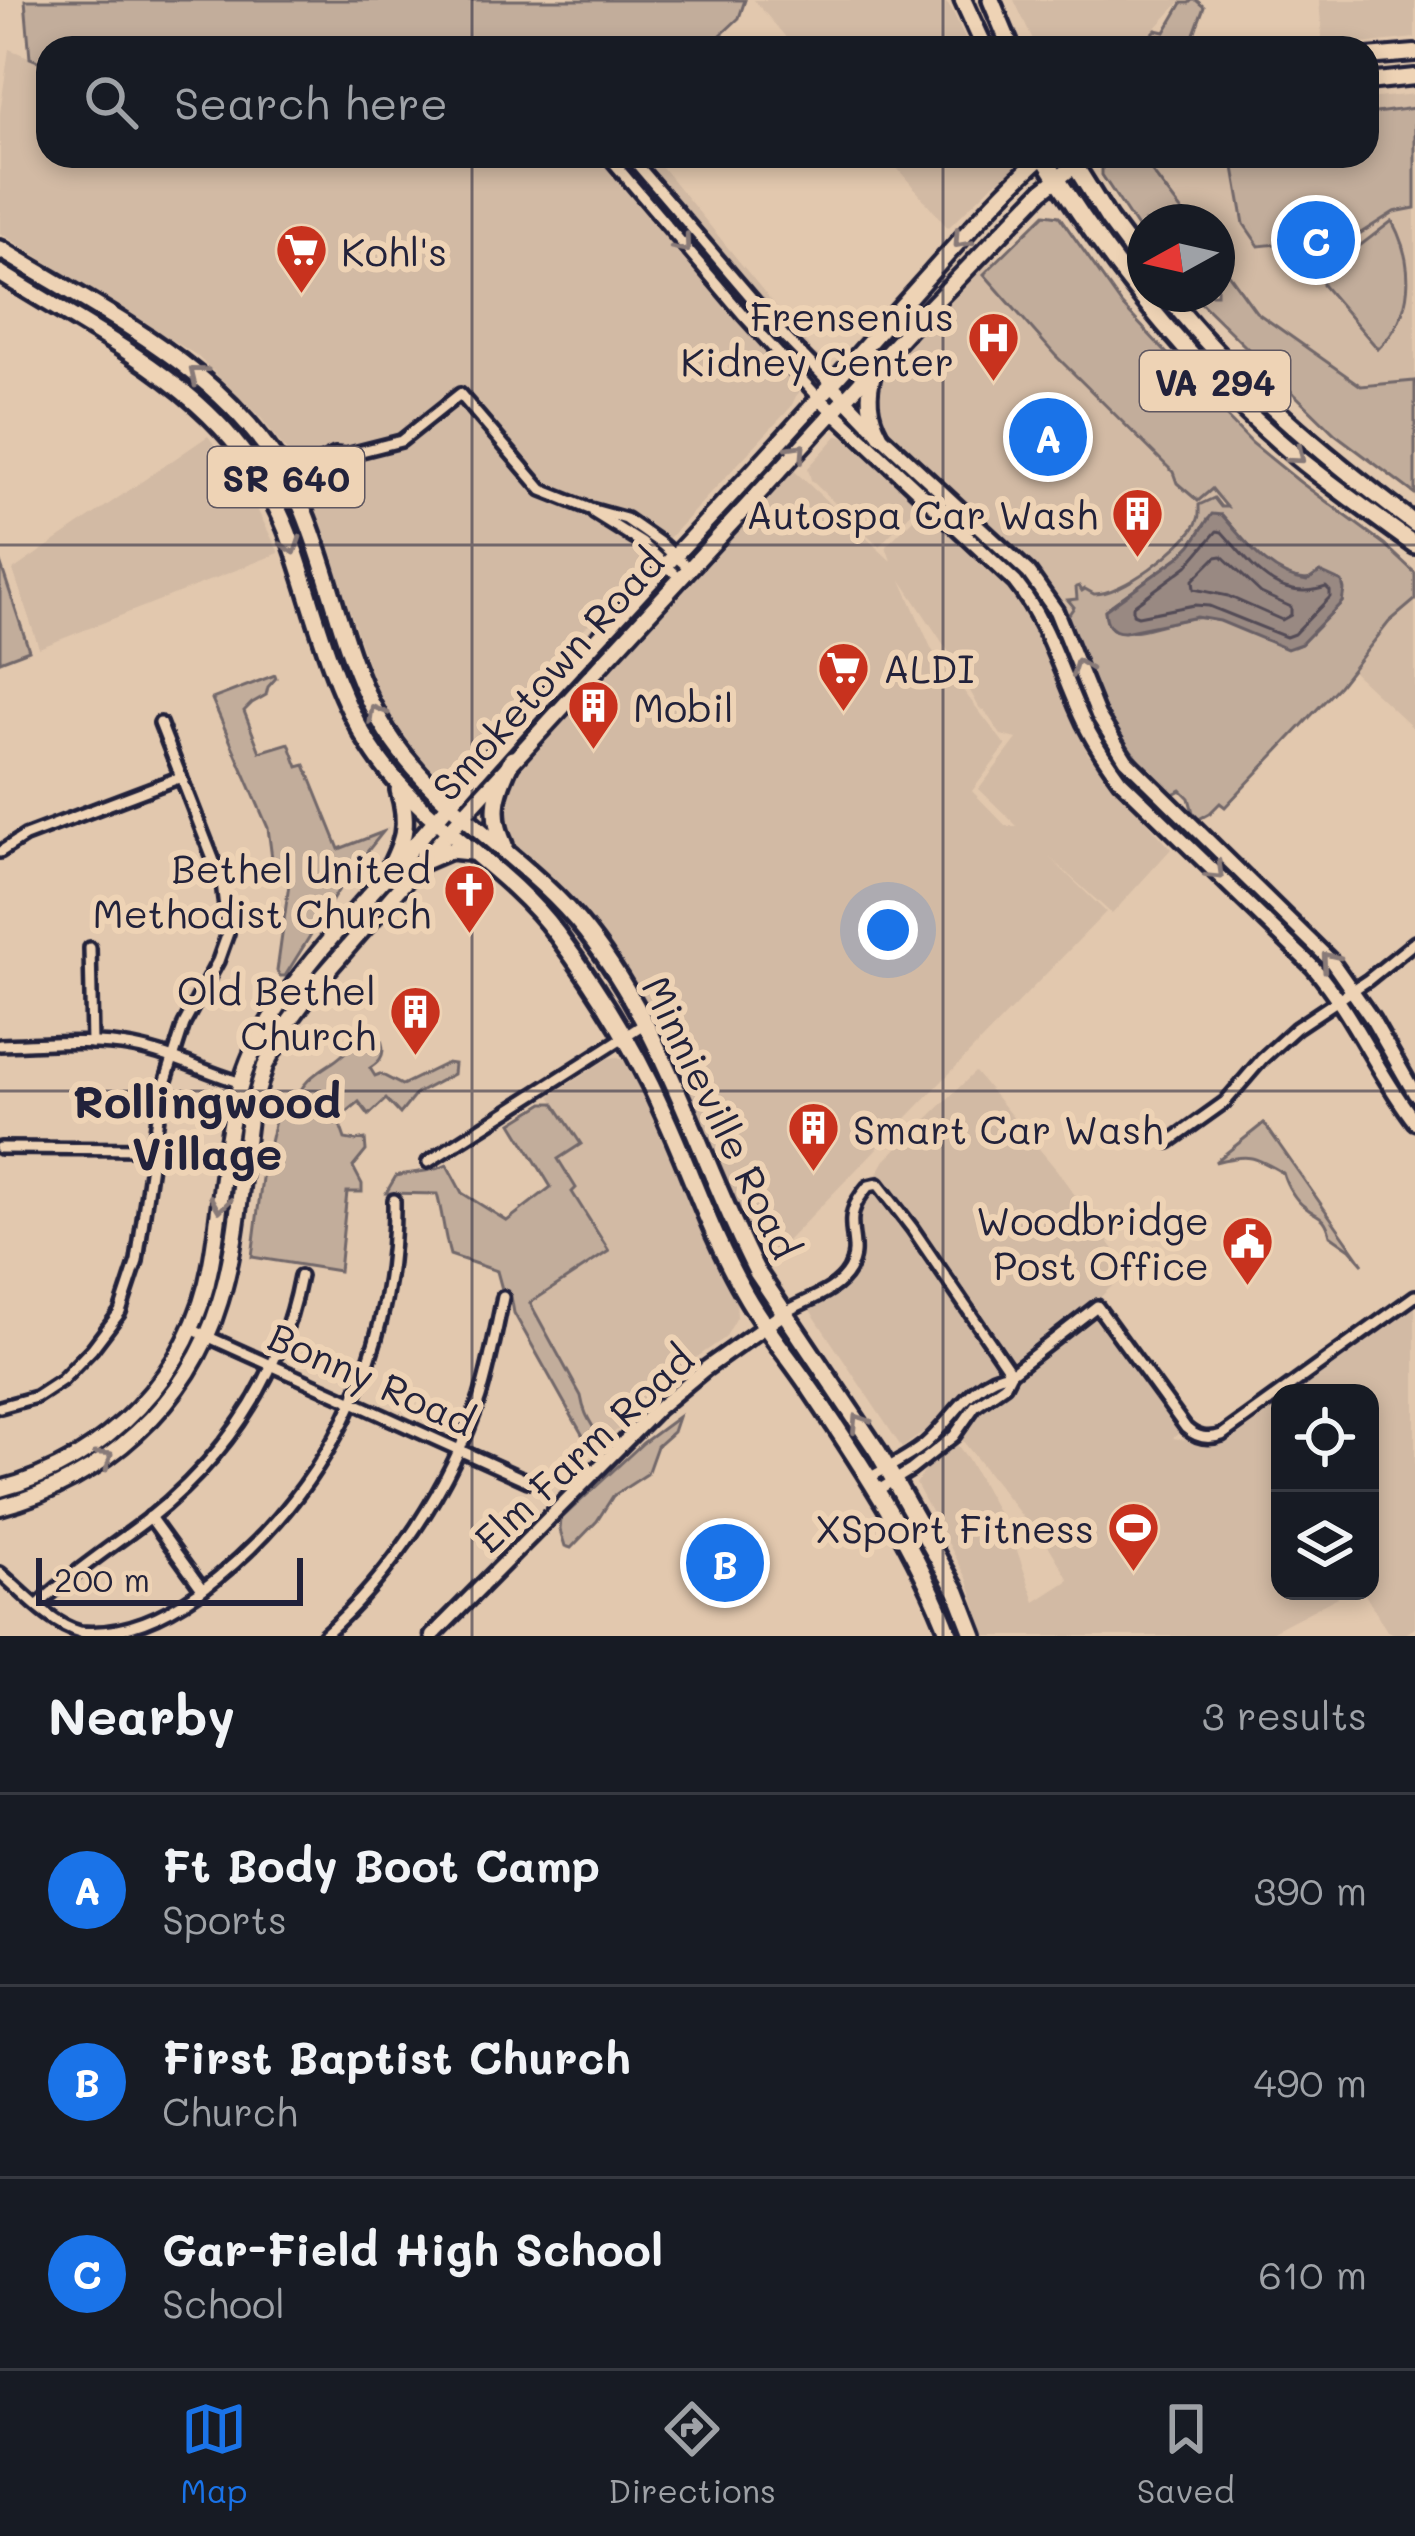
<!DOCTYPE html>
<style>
:root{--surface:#171b24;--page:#20242c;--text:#f1f3f6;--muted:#9ea1a6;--line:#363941;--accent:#1a73e8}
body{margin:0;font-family:Mali,sans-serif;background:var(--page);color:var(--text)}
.controls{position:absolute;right:36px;bottom:36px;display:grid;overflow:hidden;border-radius:24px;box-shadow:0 6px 18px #0003}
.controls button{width:108px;height:108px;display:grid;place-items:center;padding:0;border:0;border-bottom:3px solid var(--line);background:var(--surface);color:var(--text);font:60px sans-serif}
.compass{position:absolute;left:1127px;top:204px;width:108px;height:108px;border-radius:50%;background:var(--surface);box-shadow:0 6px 18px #0003;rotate:262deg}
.scale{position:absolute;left:36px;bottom:30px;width:267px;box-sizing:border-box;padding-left:12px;border:6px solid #22223b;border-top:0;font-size:33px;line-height:42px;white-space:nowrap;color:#22223b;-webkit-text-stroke:9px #eed3b5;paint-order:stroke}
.you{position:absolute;left:888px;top:930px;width:42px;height:42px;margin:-30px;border:9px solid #fff;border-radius:50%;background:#1a73e8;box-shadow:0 0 0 18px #1a73e833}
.badge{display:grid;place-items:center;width:78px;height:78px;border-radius:50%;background:var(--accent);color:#fff;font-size:39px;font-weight:700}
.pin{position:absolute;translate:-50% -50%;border:6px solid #fff;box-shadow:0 3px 12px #0006}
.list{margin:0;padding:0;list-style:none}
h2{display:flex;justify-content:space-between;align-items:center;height:156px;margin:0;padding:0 48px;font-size:51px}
h2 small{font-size:39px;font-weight:400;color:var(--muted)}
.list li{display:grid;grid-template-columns:78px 1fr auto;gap:36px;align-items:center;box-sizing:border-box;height:192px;padding:0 48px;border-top:3px solid var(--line)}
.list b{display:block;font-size:45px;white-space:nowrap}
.list p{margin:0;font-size:39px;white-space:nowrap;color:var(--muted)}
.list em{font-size:39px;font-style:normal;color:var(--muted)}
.icon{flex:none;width:66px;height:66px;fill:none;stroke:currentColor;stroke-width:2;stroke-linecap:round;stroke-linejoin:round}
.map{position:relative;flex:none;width:1415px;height:1636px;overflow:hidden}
.search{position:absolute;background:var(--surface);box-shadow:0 6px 18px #0003;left:36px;right:36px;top:36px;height:132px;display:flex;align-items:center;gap:30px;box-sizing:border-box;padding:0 42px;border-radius:36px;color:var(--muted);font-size:45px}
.sheet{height:732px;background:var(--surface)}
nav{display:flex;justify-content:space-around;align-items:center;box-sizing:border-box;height:168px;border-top:3px solid var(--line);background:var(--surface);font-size:33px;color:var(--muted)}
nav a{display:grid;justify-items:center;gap:6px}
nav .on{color:var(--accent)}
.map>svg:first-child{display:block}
.built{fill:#d2baa4;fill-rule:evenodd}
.green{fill:#c2ad9b;stroke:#72686b;stroke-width:3;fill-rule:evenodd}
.water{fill:#998982;stroke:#696066;stroke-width:3}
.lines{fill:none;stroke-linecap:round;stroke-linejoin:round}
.shore{stroke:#524b57;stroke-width:3}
.minor-casing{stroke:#22223b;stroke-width:18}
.tertiary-casing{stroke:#22223b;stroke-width:21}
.secondary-casing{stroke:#22223b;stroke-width:22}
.primary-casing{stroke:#22223b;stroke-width:24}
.trunk-casing{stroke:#22223b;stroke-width:24}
.minor{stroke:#eed3b5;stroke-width:9}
.tertiary{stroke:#eed3b5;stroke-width:12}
.secondary{stroke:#eed3b5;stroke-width:14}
.primary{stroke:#eed3b5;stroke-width:15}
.trunk{stroke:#eed3b5;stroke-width:15}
.oneway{stroke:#887a78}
.grid{fill:none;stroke:#22223b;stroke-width:3;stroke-opacity:0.55}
.labels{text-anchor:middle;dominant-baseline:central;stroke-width:12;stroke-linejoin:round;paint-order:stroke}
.shield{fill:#eed3b5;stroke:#5f5760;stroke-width:3}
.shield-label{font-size:36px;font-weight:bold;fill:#22223b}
.poi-label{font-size:39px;fill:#22223b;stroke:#eed3b5;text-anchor:end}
.street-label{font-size:39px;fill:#22223b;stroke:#eed3b5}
.quarter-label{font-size:45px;font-weight:bold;fill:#22223b;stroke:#eed3b5}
</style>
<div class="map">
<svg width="1415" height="1636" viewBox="0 0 1415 1636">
<rect width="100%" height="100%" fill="#e2c8ae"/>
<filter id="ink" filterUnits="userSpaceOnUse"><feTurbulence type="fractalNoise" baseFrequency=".00833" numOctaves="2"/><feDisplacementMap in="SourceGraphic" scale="24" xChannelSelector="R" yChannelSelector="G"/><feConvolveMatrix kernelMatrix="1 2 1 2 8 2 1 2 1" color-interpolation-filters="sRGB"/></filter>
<g filter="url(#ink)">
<g class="built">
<polygon points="754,0 943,0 951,8 970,48 795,48"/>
<polygon points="1014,0 1182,0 1137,48 1037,48"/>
<polygon points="1319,0 1415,0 1415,38 1323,48"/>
<polygon points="9,49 48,65 48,156 653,156 814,353 829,361 796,396 791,407 573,641 440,776 418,755 391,718 374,684 312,496 290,456 261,418 196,355 0,233 0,113"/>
<polygon points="1415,94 1415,381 1361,386 1256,312 1217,258 1217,222 1190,222 1140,156 1367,156 1367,99"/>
<polygon points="887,156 1021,156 1021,160 1016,169 994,183 948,228"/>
<polygon points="995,259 1109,386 1234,478 1185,545 1166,563 1068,625 1057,606 877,422 876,384 881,376 974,275"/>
<polygon points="208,436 248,491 279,553 39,648 13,570"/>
<polygon points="837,436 851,438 921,503 879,546 811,480 808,468"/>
<path d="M 786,463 L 891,561 L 886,546 L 922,510 L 1020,596 L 1088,754 L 1171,849 L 1112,914 L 1049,857 L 1106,912 L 757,1272 L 619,979 L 508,853 L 497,792 L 512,759 ZM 901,580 L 948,651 L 980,709 L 984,710 L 1001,735 L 1017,739 L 979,789 L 1017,826 L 1006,826 L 972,791 L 1006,746 L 932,650 Z"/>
<polygon points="1415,600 1415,730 1351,670 1389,622"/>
<polygon points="618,1057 628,1062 655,1115 713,1254 736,1299 737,1317 725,1338 681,1368 649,1402 592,1452 514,1313 609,1251 572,1192 576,1188 558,1159 581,1143 550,1096 609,1058"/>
<polygon points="975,1072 1056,1169 1129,1270 1090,1307 1183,1430 1173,1438 1207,1443 1234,1433 1280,1400 1280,1591 1334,1591 1338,1597 1263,1636 986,1636 967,1578 916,1484 931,1462 955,1442 968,1459 1014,1542 1035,1602 1069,1580 1038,1528 1033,1530 944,1417 902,1448 810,1310 839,1290 859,1263 862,1247 860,1204 885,1160"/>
<polygon points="1415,1301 1415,1628 1402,1636 1387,1631 1363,1591 1370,1591 1370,1393 1300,1393 1296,1387"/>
</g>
<g class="green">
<polygon points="25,0 745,0 739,18 707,48 48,48 48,65 30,58"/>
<polygon points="1192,0 1196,0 1204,7 1194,34 1196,48 1138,48 1156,30 1165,32 1182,3 1189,3"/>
<polygon points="1415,108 1415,208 1394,212 1356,236 1259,246 1244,224 1232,156 1367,156 1367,114"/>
<polygon points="1110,156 1140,156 1190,222 1145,222 1145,233 1140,232 1102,175 1102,165"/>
<path d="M 1045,214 L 1059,216 L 1122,305 L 1210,400 L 1252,443 L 1300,482 L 1384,544 L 1415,573 L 1415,600 L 1389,622 L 1339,686 L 1225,807 L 1220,803 L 1210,813 L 1199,819 L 1194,816 L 1189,798 L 1181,790 L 1171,795 L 1146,770 L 1111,724 L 1067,617 L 1074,607 L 1068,600 L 1077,599 L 1076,587 L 1079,586 L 1082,591 L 1085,589 L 1094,594 C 1121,595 1183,548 1196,524 C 1200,516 1199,514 1199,505 L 1214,498 L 1221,507 L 1227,507 L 1212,489 L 1198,501 L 1177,483 L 1173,472 L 1055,355 L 984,274 ZM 1222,515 C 1246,541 1274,586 1313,579 L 1342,602 L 1301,644 L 1294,647 C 1267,638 1221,615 1194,618 C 1174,619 1136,635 1119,631 C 1107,629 1106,620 1105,610 L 1179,557 L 1191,545 L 1208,519 Z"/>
<path d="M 1392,221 C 1415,264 1415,314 1378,349 L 1323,285 L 1323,277 L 1332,267 Z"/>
<polygon points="1217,258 1256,312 1361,386 1415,381 1415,494 1335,434 1195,297 1193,294 1217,294"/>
<polygon points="0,562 29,650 0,661"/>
<polygon points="275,675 276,678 268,687 266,695 252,703 244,711 260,752 289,743 298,767 305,765 339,849 383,832 346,878 285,976 280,976 277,971 291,870 273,866 268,828 212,699"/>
<path d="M 373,1036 L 380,1038 C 386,1051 383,1060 370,1068 L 375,1076 L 380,1074 L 402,1085 L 447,1063 L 454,1064 L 453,1074 L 416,1094 L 400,1114 L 386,1099 L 369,1115 L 359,1102 L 338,1119 L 345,1139 L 356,1141 L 365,1139 L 366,1151 L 353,1167 L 362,1184 L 362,1192 L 347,1192 L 339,1271 L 252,1257 L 262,1178 L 276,1116 L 296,1104 C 299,1083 316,1073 333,1062 C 349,1052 353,1039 373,1036 Z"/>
<path d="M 544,1103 L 554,1103 L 581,1144 L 558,1159 L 576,1188 L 572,1192 L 609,1251 L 530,1303 L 581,1396 C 585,1420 594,1424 601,1443 L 592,1452 L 514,1313 L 511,1296 L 503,1293 L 497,1271 L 450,1255 C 444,1235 443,1215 437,1194 L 386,1193 L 396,1176 C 413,1171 431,1173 447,1165 L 462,1193 L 507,1221 L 551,1187 L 512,1123 Z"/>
<path d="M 1264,1123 L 1363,1264 L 1350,1249 L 1330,1235 C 1325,1214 1318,1218 1305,1207 C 1295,1200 1286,1184 1283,1173 C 1253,1155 1248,1154 1215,1162 Z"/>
<polygon points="678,1417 673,1432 657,1446 647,1474 613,1496 597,1521 571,1548 565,1546 560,1530 561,1519 643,1443"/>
</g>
<path class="water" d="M 1212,514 L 1222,515 C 1246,542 1269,576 1307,581 L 1320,572 L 1342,582 L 1344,590 L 1342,602 L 1301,644 L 1287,649 L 1220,621 L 1197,617 L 1124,632 C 1110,632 1106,623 1105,610 L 1179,557 L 1191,545 Z"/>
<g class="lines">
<g class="shore">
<path d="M 1217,531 L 1222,532 C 1252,565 1277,604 1326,587 L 1330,591 L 1330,597 L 1294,634 L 1286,637 L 1209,606 L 1194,605 L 1138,616 L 1133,614 L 1133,606 L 1187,566 Z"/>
<polygon points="1222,556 1261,593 1291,607 1291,615 1282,620 1228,596 1194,589 1193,580 1216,557"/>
</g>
<defs>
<g id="minor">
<polyline points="608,156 744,316 819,398"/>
<polyline points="630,156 785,337 831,384"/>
<polyline points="291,485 294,474 335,454 346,455 401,441 460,394 542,490 590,509 626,519 659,542 689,568"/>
<path d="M 270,495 C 295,482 327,479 346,455"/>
<polyline points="594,513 642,543 680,578"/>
<polyline points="0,852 25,836 181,777"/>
<polyline points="90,948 92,1043"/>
<path d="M 0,1045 C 44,1044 90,1039 133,1047 C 171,1054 205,1072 242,1083"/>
<polyline points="1169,1142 1225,1102 1262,1059 1296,1028 1368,980 1415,942"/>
<polyline points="0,1148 153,1149"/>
<polyline points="428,1162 644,1024"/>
<path d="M 784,1313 C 805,1300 836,1293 849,1270 C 864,1242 839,1225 862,1194 C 870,1184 865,1187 878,1184 L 912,1228 L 1011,1373"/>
<polyline points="191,1329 528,1481"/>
<polyline points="0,1407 36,1397 62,1380 92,1349 120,1312 137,1261 161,1096 184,1024 218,961 228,933 222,882 160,723"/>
<path d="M 869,1478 C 888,1467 908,1458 925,1444 C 953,1420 972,1378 1011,1373"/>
<path d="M 875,1492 L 911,1470 L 954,1436 L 975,1406 L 1005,1385 L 1011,1373 L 1097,1306 L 1186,1428 C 1197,1438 1208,1440 1222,1435 L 1415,1296"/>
<polyline points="150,1517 202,1589"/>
<path d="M 0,1573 C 24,1593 50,1624 80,1632 C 124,1636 164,1617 198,1593 C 324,1499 396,1357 394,1200"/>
<path d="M 38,1605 C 72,1573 110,1548 147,1520 C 226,1457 281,1376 300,1276"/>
<path d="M 323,1636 C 391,1576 452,1484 480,1397 C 490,1364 496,1331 503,1297"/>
</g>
<g id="tertiary">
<polyline points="831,384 880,435 1029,573 1056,611 1098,715 1126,760 1332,962 1372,1019 1415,1094"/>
<path d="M 819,398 L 1015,582 C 1045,620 1058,663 1077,707 C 1088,734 1103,757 1120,780 L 1313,967 C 1354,1015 1377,1073 1415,1122"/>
<polyline points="432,1636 657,1409 705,1369 784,1313"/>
</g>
<g id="secondary">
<polyline points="1367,57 1415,53"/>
<polyline points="1367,82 1415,77"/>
<path d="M 874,371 C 867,394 868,413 880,435"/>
<path d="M 0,1489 C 107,1461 191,1374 211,1264 C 225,1188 223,1104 261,1035 C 296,971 359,907 408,852 C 520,721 638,595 755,469 C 814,405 872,339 930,274 C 966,234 1002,191 1043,156"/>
<path d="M 0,1507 C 103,1480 189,1404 220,1301 C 238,1243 241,1179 249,1119 L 265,1066 L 289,1022 L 321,978 L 449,831 L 914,324 L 1042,191 L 1087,156"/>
</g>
<g id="primary">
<path d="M 0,249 C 115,319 248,380 304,512 C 334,585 344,665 387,732 C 438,812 528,857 586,931 C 666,1032 699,1159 757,1272 L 878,1452 L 957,1592 L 974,1636"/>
<path d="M 0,273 C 120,349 242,400 292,544 C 318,619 333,697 381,762 C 429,828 507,867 556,933 C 597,988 635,1048 663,1112 C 691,1172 711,1236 745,1294 C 764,1328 790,1358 812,1391 C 864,1468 917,1549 950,1636"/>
<path d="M 504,845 C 489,812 497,790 512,759"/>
<polyline points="422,862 450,850 470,852"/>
<path d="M 385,878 C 402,844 411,828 399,790"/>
</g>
<g id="trunk">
<polyline points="963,0 985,48"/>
<polyline points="991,0 1011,48"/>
<path d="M 1043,156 C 1112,269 1195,371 1297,457 C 1335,488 1375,516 1415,545"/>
<polyline points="1069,156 1109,220 1145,268"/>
<path d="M 1166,294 C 1237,383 1324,456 1415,524"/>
</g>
</defs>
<use href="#minor" class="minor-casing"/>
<use href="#tertiary" class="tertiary-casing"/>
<use href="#secondary" class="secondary-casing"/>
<use href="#primary" class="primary-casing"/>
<use href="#trunk" class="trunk-casing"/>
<use href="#minor" class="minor"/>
<use href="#tertiary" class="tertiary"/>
<use href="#secondary" class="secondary"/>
<use href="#primary" class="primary"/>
<use href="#trunk" class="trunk"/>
</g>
<defs><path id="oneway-chevron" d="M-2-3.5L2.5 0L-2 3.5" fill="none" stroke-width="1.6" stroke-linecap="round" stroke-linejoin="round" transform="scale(3)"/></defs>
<g class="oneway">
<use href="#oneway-chevron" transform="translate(961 240) rotate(132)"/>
<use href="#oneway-chevron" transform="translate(683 245) rotate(50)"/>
<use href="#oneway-chevron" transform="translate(197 374) rotate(-141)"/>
<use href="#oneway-chevron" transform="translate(798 451) rotate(-47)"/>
<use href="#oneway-chevron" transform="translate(1297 456) rotate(40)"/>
<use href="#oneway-chevron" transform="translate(292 546) rotate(71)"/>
<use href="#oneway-chevron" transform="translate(1080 667) rotate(-111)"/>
<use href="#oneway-chevron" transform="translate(376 713) rotate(-119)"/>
<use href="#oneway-chevron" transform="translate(1216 872) rotate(44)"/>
<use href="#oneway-chevron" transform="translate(1329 960) rotate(-130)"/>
<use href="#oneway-chevron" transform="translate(220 1204) rotate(98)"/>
<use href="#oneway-chevron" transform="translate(859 1422) rotate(-123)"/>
<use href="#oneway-chevron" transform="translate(105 1458) rotate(-35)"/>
</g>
</g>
<path class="grid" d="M 472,0 L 472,48M 943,0 L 943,48M 472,156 L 472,1636M 943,156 L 943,1636M 0,545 L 1415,545M 0,1091 L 1415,1091"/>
<defs>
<symbol id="supermarket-pin" viewBox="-11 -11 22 30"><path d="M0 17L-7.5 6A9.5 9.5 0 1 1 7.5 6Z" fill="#c8321e" stroke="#eed3b5"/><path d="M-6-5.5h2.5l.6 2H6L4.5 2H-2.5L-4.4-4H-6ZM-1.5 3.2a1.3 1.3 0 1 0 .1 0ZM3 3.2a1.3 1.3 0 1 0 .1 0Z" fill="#fff"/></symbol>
<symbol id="hospital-pin" viewBox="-11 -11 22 30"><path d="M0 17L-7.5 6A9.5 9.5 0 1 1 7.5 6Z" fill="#c8321e" stroke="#eed3b5"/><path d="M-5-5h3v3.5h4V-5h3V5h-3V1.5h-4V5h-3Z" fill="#fff"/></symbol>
<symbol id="building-pin" viewBox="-11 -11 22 30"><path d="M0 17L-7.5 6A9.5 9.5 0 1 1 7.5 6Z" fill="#c8321e" stroke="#eed3b5"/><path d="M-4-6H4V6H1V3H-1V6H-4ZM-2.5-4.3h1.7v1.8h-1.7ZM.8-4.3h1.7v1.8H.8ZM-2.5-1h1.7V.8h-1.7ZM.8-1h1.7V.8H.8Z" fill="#fff"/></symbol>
<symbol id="church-pin" viewBox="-11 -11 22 30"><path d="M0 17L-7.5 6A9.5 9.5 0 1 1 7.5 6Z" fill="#c8321e" stroke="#eed3b5"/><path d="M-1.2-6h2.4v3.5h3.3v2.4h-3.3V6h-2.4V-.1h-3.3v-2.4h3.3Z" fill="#fff"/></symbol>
<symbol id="civic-pin" viewBox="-11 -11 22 30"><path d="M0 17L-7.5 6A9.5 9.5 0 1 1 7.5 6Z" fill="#c8321e" stroke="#eed3b5"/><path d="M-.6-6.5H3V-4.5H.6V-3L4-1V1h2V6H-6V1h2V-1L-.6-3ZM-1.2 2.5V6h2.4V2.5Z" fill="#fff"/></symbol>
<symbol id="stadium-pin" viewBox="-11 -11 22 30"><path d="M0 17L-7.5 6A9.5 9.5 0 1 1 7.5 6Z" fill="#c8321e" stroke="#eed3b5"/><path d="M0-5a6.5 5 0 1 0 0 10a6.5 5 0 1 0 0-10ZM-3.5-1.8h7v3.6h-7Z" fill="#fff"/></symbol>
</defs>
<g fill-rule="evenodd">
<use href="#supermarket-pin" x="272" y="220" width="59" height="81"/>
<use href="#hospital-pin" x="964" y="308" width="59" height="81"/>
<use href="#building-pin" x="1108" y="484" width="59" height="81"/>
<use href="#supermarket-pin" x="814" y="638" width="59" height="81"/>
<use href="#building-pin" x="564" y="676" width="59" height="81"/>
<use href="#church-pin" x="440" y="860" width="59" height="81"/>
<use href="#building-pin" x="386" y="982" width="59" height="81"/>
<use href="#building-pin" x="784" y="1098" width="59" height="81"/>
<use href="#civic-pin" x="1218" y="1212" width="59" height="81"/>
<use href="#stadium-pin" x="1104" y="1498" width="59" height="81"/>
</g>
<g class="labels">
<g class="shield">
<rect x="1140" y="351" width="150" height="60" rx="9"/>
<rect x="208" y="447" width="156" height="60" rx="9"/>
</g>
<g class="shield-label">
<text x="1215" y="381">VA 294</text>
<text x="286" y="477">SR 640</text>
</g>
<g class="poi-label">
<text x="341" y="250" text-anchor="start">Kohl's</text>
<text x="954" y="315">Frensenius<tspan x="954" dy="45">Kidney Center</tspan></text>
<text x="1098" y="513">Autospa Car Wash</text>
<text x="883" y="667" text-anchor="start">ALDI</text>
<text x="633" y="706" text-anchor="start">Mobil</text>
<text x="431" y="867">Bethel United<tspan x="431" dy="45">Methodist Church</tspan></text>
<text x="376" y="989">Old Bethel<tspan x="376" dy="45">Church</tspan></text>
<text x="853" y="1128" text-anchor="start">Smart Car Wash</text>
<text x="1209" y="1219">Woodbridge<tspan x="1209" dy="45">Post Office</tspan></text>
<text x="1094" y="1527">XSport Fitness</text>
</g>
<g class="street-label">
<text transform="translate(547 674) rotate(-48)">Smoketown Road</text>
<text transform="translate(722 1117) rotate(64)">Minnieville Road</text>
<text transform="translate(372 1378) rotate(24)">Bonny Road</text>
<text transform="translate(583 1448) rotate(-43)">Elm Farm Road</text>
</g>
<g class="quarter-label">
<text x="207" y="1100">Rollingwood<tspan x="207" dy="52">Village</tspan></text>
</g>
</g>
</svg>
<div class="controls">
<button><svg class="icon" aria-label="locate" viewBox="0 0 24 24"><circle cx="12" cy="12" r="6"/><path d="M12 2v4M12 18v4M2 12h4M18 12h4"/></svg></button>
<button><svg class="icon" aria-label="layers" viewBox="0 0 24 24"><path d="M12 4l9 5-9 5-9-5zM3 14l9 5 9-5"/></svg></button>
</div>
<svg class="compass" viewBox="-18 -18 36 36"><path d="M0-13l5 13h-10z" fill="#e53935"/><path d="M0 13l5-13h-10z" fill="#9ea1a6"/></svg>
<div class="scale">200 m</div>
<div class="you"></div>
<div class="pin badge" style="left:1048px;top:437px">A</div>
<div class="pin badge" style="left:725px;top:1563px">B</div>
<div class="pin badge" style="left:1316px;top:240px">C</div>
<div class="search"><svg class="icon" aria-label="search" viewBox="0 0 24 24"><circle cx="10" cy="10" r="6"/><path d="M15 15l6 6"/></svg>Search here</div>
</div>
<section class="sheet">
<h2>Nearby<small>3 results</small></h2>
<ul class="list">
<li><span class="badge">A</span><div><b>Ft Body Boot Camp</b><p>Sports</p></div><em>390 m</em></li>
<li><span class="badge">B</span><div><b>First Baptist Church</b><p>Church</p></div><em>490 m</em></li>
<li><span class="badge">C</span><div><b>Gar-Field High School</b><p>School</p></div><em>610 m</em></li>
</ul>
</section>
<nav>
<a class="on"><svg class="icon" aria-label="map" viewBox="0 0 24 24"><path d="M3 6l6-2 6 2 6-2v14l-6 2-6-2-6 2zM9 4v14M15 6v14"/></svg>Map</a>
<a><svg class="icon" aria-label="directions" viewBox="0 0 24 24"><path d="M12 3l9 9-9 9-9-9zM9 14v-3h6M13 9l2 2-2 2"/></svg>Directions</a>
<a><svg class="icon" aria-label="saved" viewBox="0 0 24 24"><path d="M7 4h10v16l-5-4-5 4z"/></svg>Saved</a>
</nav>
